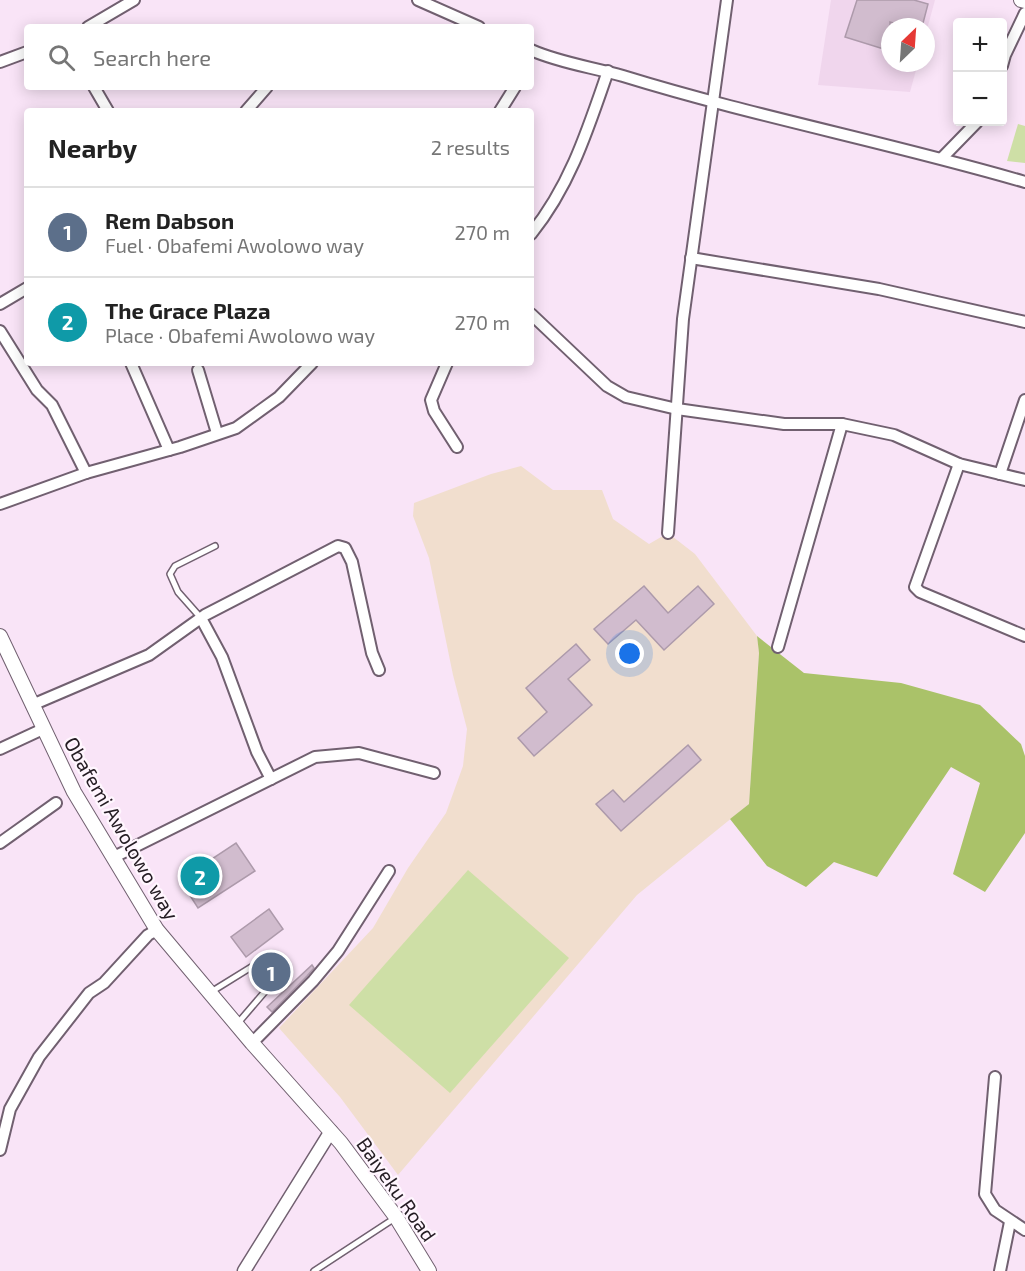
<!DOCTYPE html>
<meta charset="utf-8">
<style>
:root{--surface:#fff;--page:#f6f6f6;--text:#222;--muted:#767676;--line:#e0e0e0;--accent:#1a73e8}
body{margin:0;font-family:"Exo 2",sans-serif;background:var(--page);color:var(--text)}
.controls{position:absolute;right:18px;top:18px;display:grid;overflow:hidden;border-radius:6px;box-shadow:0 3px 15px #0003}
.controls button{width:54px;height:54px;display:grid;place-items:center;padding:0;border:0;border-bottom:2px solid var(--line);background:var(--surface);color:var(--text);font:30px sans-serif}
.compass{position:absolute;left:881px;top:18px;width:54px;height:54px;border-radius:50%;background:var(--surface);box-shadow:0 3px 15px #0003;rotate:25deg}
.you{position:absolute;left:630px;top:654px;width:21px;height:21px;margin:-15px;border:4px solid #fff;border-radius:50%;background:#1a73e8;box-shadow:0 0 0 9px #1a73e833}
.badge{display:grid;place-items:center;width:39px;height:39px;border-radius:50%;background:var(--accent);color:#fff;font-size:20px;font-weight:700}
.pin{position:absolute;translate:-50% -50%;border:3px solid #fff;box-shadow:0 2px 6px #0006}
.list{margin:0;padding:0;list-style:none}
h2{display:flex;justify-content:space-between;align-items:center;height:78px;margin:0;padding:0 24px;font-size:26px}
h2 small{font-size:20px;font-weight:400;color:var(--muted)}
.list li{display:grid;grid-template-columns:39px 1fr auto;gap:18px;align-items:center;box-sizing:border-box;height:90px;padding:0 24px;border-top:2px solid var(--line)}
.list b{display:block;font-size:22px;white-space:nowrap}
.list p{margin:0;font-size:20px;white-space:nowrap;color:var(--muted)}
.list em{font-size:20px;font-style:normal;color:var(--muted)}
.icon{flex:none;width:33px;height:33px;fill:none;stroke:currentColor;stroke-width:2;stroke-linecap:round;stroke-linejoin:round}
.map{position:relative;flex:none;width:1025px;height:1271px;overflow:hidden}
.search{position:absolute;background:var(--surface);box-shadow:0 3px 15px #0003;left:24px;top:24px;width:510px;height:66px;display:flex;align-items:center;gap:15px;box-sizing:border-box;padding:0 21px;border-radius:6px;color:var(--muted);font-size:22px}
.panel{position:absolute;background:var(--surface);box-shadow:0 3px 15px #0003;left:24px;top:108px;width:510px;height:258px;border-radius:6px}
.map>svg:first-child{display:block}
.built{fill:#f0d6ed}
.education{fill:#f1dece}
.green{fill:#cedfa6}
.forest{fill:#aac269}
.building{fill:#d1bcce;stroke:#ad9aab;stroke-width:1.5}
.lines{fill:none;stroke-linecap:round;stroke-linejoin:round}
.service-casing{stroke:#716070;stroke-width:8}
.minor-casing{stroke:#716070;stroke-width:14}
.tertiary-casing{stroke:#716070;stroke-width:15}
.secondary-casing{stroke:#716070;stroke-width:16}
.service{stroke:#fff;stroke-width:5}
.minor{stroke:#fff;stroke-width:10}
.tertiary{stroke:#fff;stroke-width:12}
.secondary{stroke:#fff;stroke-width:14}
.labels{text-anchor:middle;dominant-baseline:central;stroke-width:4.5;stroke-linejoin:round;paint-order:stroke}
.street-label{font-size:20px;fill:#241c23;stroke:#fff6fe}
</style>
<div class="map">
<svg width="1025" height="1271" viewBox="0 0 1025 1271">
<rect width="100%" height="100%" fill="#f9e4f7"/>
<polygon class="built" points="831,0 935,0 926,33 926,27 890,27 890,63 918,63 910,92 818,85"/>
<polygon class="education" points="521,466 553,490 602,490 613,519 649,544 668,533 695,554 757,636 759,653 749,804 637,895 398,1175 340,1097 279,1028 373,928 408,868 446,813 463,766 467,729 453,675 429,558 413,516 414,503 491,474"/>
<g class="green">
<polygon points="1018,124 1025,126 1025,163 1007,161"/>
<polygon points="468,870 569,958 450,1093 349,1005"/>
</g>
<polygon class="forest" points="757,636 804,673 901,683 980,705 1021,744 1025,756 1025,833 985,892 953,874 980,783 951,767 877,877 834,862 806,887 767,866 730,819 749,804 759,653"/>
<g class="building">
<polygon points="857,0 914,0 928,4 922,27 907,27 890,22 890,51 845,37"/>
<polygon points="644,586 668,613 698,586 714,604 664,650 636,620 608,644 594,629"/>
<polygon points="576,644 590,660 568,679 592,705 534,756 518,738 547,712 526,688"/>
<polygon points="688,745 701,760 621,831 596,804 613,790 624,802"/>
<polygon points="236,843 255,871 198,908 180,880"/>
<polygon points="269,909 283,929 246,957 231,937"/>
<polygon points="312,965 314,968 307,976 272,1012 267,1007"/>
</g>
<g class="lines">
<defs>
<g id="service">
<polyline points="201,618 178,592 170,574 175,566 215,546"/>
<polyline points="211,992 261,961 268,964"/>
<polyline points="238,1023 274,981 272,971"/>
<polyline points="314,1271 395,1218"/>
</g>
<g id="minor">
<polyline points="418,0 479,27"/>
<polyline points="88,27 134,0"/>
<path d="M 531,50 C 560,63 592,67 623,76 C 756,117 892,143 1025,182"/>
<polyline points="0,62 27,52"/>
<polyline points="1002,66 1005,55 1025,13"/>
<polyline points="94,87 108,111"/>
<polyline points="246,111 267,87"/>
<polyline points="500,111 515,87"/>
<polyline points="942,158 977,122"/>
<path d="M 531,234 C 570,186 588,129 608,71"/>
<polyline points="691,258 879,289 1025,322"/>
<polyline points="0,304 27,288"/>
<polyline points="531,314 607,386 626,397 677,409 784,424 842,424 894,435 959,464 1025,480"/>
<polyline points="0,331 37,390 52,405 86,473"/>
<polyline points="131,363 169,450"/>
<polyline points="447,363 431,400 434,411 457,447"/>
<polyline points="198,370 217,433"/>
<polyline points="959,464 915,587 920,592 1025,636"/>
<polyline points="1000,474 1025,400"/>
<polyline points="0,504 86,473 180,447 236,428 279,397 312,363"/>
<polyline points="668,533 683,319 727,0"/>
<polyline points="201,618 222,657 257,752 271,779"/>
<polyline points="778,647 842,424"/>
<polyline points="32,705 149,655 205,615 338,546 345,548 352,562 372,653 379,670"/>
<polyline points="0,749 43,729"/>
<polyline points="0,843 56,803"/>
<polyline points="114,857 315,757 359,753 434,773"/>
<polyline points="252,1043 313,981 338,951 389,871"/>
<polyline points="995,1077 985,1194 995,1210 1025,1230"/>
<polyline points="0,1150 10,1109 39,1057 89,993 104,983 148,935 157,930"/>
<polyline points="1000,1271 1010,1222"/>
</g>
<polyline id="tertiary" points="244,1271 331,1131"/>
<g id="secondary">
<polyline points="1021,0 1025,1"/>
<polyline points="0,636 74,792 157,930 252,1043 341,1143 396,1217 429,1271"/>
</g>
</defs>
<use href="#service" class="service-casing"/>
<use href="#minor" class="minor-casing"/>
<use href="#tertiary" class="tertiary-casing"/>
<use href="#secondary" class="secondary-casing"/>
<use href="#service" class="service"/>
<use href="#minor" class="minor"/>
<use href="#tertiary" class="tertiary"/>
<use href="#secondary" class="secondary"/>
</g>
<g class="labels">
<g class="street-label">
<text transform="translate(122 828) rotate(60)">Obafemi Awolowo way</text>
<text transform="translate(397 1189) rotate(55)">Baiyeku Road</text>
</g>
</g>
</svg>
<div class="controls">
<button>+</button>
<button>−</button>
</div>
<svg class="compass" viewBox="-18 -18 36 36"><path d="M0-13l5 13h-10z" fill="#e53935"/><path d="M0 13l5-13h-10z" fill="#767676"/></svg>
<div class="you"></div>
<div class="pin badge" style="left:271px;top:972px;background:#5c6f8a">1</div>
<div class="pin badge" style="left:200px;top:876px;background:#0f9aa8">2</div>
<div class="search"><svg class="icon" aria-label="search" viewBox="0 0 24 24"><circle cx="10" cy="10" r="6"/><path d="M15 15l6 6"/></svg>Search here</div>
<section class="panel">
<h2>Nearby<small>2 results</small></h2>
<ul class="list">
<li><span class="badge" style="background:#5c6f8a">1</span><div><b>Rem Dabson</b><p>Fuel · Obafemi Awolowo way</p></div><em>270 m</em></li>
<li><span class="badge" style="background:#0f9aa8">2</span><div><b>The Grace Plaza</b><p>Place · Obafemi Awolowo way</p></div><em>270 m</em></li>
</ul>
</section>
</div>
